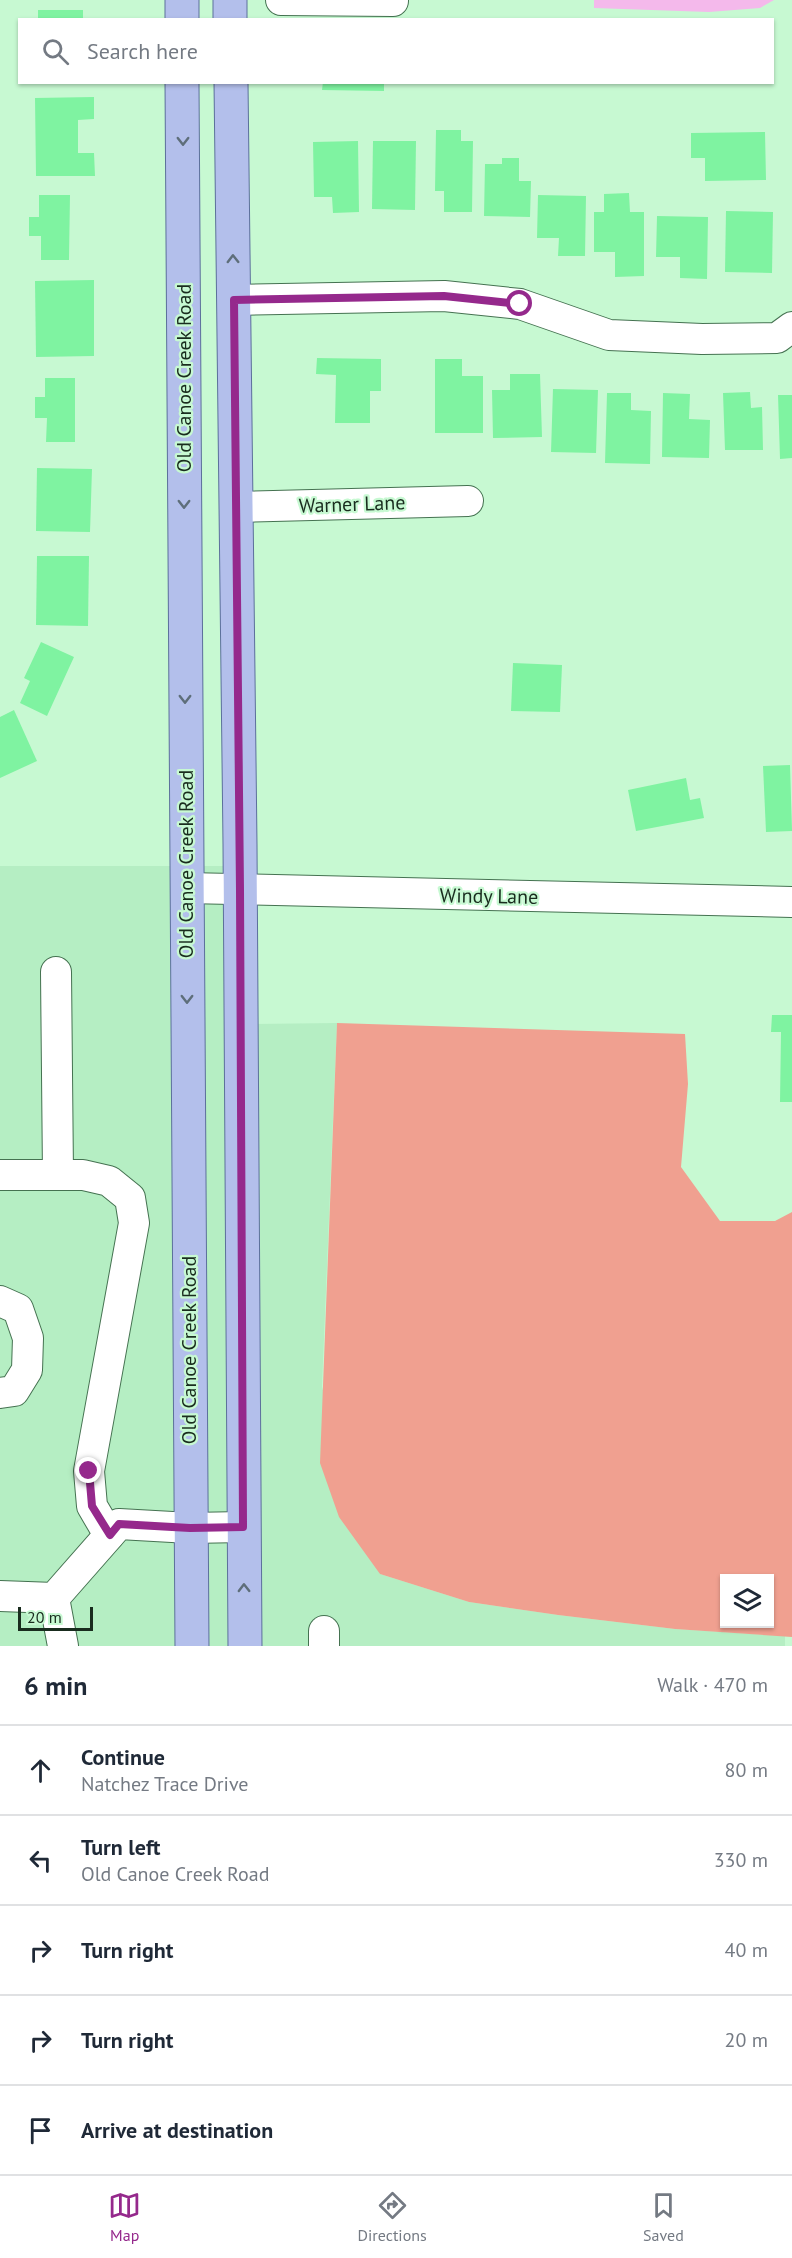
<!DOCTYPE html>
<meta charset="utf-8">
<style>
:root{--surface:#fff;--page:#f6f6f7;--text:#1f2937;--muted:#747a83;--line:#e0e1e3;--accent:#95298c}
body{margin:0;font-family:"PT Sans",sans-serif;background:var(--page);color:var(--text)}
.controls{position:absolute;right:18px;bottom:18px;display:grid;overflow:hidden;border-radius:0px;box-shadow:0 2px 4px #0004}
.controls button{width:54px;height:54px;display:grid;place-items:center;padding:0;border:0;border-bottom:2px solid var(--line);background:var(--surface);color:var(--text);font:30px sans-serif}
.scale{position:absolute;left:18px;bottom:15px;width:75px;box-sizing:border-box;padding-left:6px;border:3px solid #192c1e;border-top:0;font-size:16px;line-height:21px;white-space:nowrap;color:#192c1e;-webkit-text-stroke:4px #c7f9d2;paint-order:stroke}
.stop{position:absolute;width:18px;height:18px;margin:-14px;border:4px solid #95298c;border-radius:50%;background:#fff}
.stop.end{background:#95298c;border-color:#fff;box-shadow:0 2px 6px #0008}
.list{margin:0;padding:0;list-style:none}
h2{display:flex;justify-content:space-between;align-items:center;height:78px;margin:0;padding:0 24px;font-size:26px}
h2 small{font-size:20px;font-weight:400;color:var(--muted)}
.list li{display:grid;grid-template-columns:39px 1fr auto;gap:18px;align-items:center;box-sizing:border-box;height:90px;padding:0 24px;border-top:2px solid var(--line)}
.list b{display:block;font-size:22px;white-space:nowrap}
.list p{margin:0;font-size:20px;white-space:nowrap;color:var(--muted)}
.list em{font-size:20px;font-style:normal;color:var(--muted)}
.icon{flex:none;width:33px;height:33px;fill:none;stroke:currentColor;stroke-width:2;stroke-linecap:round;stroke-linejoin:round}
.map{position:relative;flex:none;width:792px;height:1646px;overflow:hidden}
.search{position:absolute;background:var(--surface);box-shadow:0 2px 4px #0004;left:18px;right:18px;top:18px;height:66px;display:flex;align-items:center;gap:15px;box-sizing:border-box;padding:0 21px;border-radius:0px;color:var(--muted);font-size:22px}
.sheet{height:528px;background:var(--surface)}
nav{display:flex;justify-content:space-around;align-items:center;box-sizing:border-box;height:84px;border-top:2px solid var(--line);background:var(--surface);font-size:16px;color:var(--muted)}
nav a{display:grid;justify-items:center;gap:3px}
nav .on{color:var(--accent)}
.map>svg:first-child{display:block}
.built{fill:#b5eec3}
.green{fill:#f0a090;fill-rule:evenodd}
.water{fill:#f4b9eb}
.building{fill:#7ff3a1}
.lines{fill:none;stroke-linecap:round;stroke-linejoin:round}
.minor-casing{stroke:#457251;stroke-width:32}
.major-casing{stroke:#5c709b;stroke-width:35}
.minor{stroke:#fff;stroke-width:30}
.major{stroke:#b3bfeb;stroke-width:33}
.oneway{stroke:#5e6e7a}
.route{stroke:#95298c;stroke-width:8}
.labels{text-anchor:middle;dominant-baseline:central;stroke-width:4.5;stroke-linejoin:round;paint-order:stroke}
.street-label{font-size:20px;fill:#192c1e;stroke:#c7f9d2}
</style>
<div class="map">
<svg width="792" height="1646" viewBox="0 0 792 1646">
<rect width="100%" height="100%" fill="#c7f9d2"/>
<g class="built">
<polygon points="0,866 174,866 179,1646 0,1646"/>
<polygon points="199,866 227,866 232,1646 204,1646"/>
<polygon points="337,1023 322,1387 380,1574 469,1602 558,1615 675,1629 785,1636 785,1646 257,1646 254,1024"/>
</g>
<path class="green" d="M 337,1023 L 685,1034 L 688,1084 L 681,1167 L 720,1221 L 775,1221 L 792,1212 L 792,1637 L 675,1629 L 558,1615 L 469,1602 L 380,1574 L 339,1517 L 320,1463 ZM 724,1578 L 770,1578 L 770,1624 L 724,1624 Z"/>
<polygon class="water" points="594,0 774,0 760,8 709,12 594,8"/>
<g class="building">
<rect x="38" y="10" width="45" height="10"/>
<polygon points="323,82 384,82 384,91 322,90"/>
<polygon points="94,97 94,119 78,120 78,153 94,153 95,176 36,176 35,98"/>
<polygon points="436,130 461,130 461,141 473,141 472,212 444,212 444,191 435,191"/>
<polygon points="765,132 766,180 705,181 705,158 691,158 691,133"/>
<polygon points="358,141 359,212 333,213 332,197 314,197 313,142"/>
<polygon points="373,141 416,141 415,210 372,209"/>
<polygon points="502,158 519,158 519,181 531,181 530,217 484,216 485,164 502,164"/>
<polygon points="629,193 630,212 644,212 644,276 615,277 615,252 594,252 594,212 604,212 604,194"/>
<polygon points="39,195 70,195 69,260 41,260 41,236 29,236 29,217 39,217"/>
<polygon points="538,195 586,196 585,256 558,256 559,238 537,238"/>
<polygon points="726,211 773,212 772,273 725,272"/>
<polygon points="657,216 708,217 707,279 680,278 680,257 656,257"/>
<polygon points="94,280 94,356 36,357 35,281"/>
<polygon points="317,358 381,359 381,391 370,391 370,423 335,423 336,375 316,374"/>
<polygon points="435,359 462,359 462,376 483,376 483,433 435,433"/>
<polygon points="510,374 540,374 542,437 493,438 492,390 510,390"/>
<polygon points="45,378 75,378 75,442 46,442 47,418 35,418 35,397 45,397"/>
<polygon points="553,389 598,390 596,453 551,452"/>
<polygon points="750,392 751,408 762,407 763,450 725,450 723,393"/>
<polygon points="607,393 631,393 631,410 651,411 650,464 605,463"/>
<polygon points="663,393 690,394 689,419 710,420 709,458 662,457"/>
<polygon points="778,395 792,395 792,458 780,459"/>
<polygon points="37,468 92,469 90,532 36,531"/>
<polygon points="37,556 89,556 88,626 36,625"/>
<polygon points="41,642 74,657 47,716 20,703 30,681 24,678"/>
<polygon points="513,663 562,665 560,712 511,711"/>
<polygon points="14,710 37,761 0,778 0,717"/>
<polygon points="790,765 792,831 766,832 763,766"/>
<polygon points="686,778 690,800 700,798 704,818 636,831 628,790"/>
<polygon points="772,1015 792,1015 792,1102 780,1102 781,1032 771,1032"/>
</g>
<g class="lines">
<defs>
<g id="minor">
<polyline points="281,0 393,1"/>
<polyline points="234,300 444,296 520,304 609,335 702,339 777,338 792,327"/>
<polyline points="236,507 468,501"/>
<polyline points="186,888 792,902"/>
<polyline points="56,972 58,1175"/>
<polyline points="0,1175 83,1175 109,1181 130,1198 134,1223 89,1471 92,1506 109,1535"/>
<polyline points="0,1301 18,1309 28,1338 27,1370 14,1391 0,1393"/>
<polyline points="0,1596 54,1598 119,1524 190,1528 243,1527"/>
<polyline points="54,1598 63,1646"/>
<polyline points="324,1646 324,1631"/>
</g>
<g id="major">
<polyline points="182,0 182,20"/>
<polyline points="230,0 230,20"/>
<polyline points="182,82 192,1646"/>
<polyline points="231,82 240,844 245,1646"/>
</g>
</defs>
<use href="#minor" class="minor-casing"/>
<use href="#major" class="major-casing"/>
<use href="#minor" class="minor"/>
<use href="#major" class="major"/>
</g>
<defs><path id="oneway-chevron" d="M-2-3.5L2.5 0L-2 3.5" fill="none" stroke-width="1.6" stroke-linecap="round" stroke-linejoin="round" transform="scale(1.5)"/></defs>
<g class="oneway">
<use href="#oneway-chevron" transform="translate(183 141) rotate(90)"/>
<use href="#oneway-chevron" transform="translate(233 259) rotate(-91)"/>
<use href="#oneway-chevron" transform="translate(184 504) rotate(90)"/>
<use href="#oneway-chevron" transform="translate(185 699) rotate(90)"/>
<use href="#oneway-chevron" transform="translate(187 999) rotate(90)"/>
<use href="#oneway-chevron" transform="translate(244 1588) rotate(-91)"/>
</g>
<g class="lines">
<polyline class="route" points="89,1471 92,1506 110,1535 119,1524 190,1528 243,1527 240,890 234,300 444,296 520,304"/>
</g>
<g class="labels">
<g class="street-label">
<text transform="translate(184 378) rotate(-90)">Old Canoe Creek Road</text>
<text transform="translate(352 504) rotate(-2)">Warner Lane</text>
<text transform="translate(186 864) rotate(-90)">Old Canoe Creek Road</text>
<text transform="translate(489 896) rotate(1)">Windy Lane</text>
<text transform="translate(189 1350) rotate(-90)">Old Canoe Creek Road</text>
</g>
</g>
</svg>
<div class="controls">
<button><svg class="icon" aria-label="layers" viewBox="0 0 24 24"><path d="M12 4l9 5-9 5-9-5zM3 14l9 5 9-5"/></svg></button>
</div>
<div class="scale">20 m</div>
<div class="stop" style="left:520px;top:304px"></div>
<div class="stop end" style="left:89px;top:1471px"></div>
<div class="search"><svg class="icon" aria-label="search" viewBox="0 0 24 24"><circle cx="10" cy="10" r="6"/><path d="M15 15l6 6"/></svg>Search here</div>
</div>
<section class="sheet">
<h2>6 min<small>Walk · 470 m</small></h2>
<ul class="list">
<li><svg class="icon" aria-label="ahead" viewBox="0 0 24 24"><path d="M12 20V5M6 11l6-6 6 6"/></svg><div><b>Continue</b><p>Natchez Trace Drive</p></div><em>80 m</em></li>
<li><svg class="icon" aria-label="left" viewBox="0 0 24 24"><path d="M17 20v-9H6M10 6l-5 5 5 5"/></svg><div><b>Turn left</b><p>Old Canoe Creek Road</p></div><em>330 m</em></li>
<li><svg class="icon" aria-label="right" viewBox="0 0 24 24"><path d="M7 20v-9h11M14 6l5 5-5 5"/></svg><div><b>Turn right</b></div><em>40 m</em></li>
<li><svg class="icon" aria-label="right" viewBox="0 0 24 24"><path d="M7 20v-9h11M14 6l5 5-5 5"/></svg><div><b>Turn right</b></div><em>20 m</em></li>
<li><svg class="icon" aria-label="arrive" viewBox="0 0 24 24"><path d="M6 21V4h12l-3 4 3 4H6"/></svg><div><b>Arrive at destination</b></div></li>
</ul>
</section>
<nav>
<a class="on"><svg class="icon" aria-label="map" viewBox="0 0 24 24"><path d="M3 6l6-2 6 2 6-2v14l-6 2-6-2-6 2zM9 4v14M15 6v14"/></svg>Map</a>
<a><svg class="icon" aria-label="directions" viewBox="0 0 24 24"><path d="M12 3l9 9-9 9-9-9zM9 14v-3h6M13 9l2 2-2 2"/></svg>Directions</a>
<a><svg class="icon" aria-label="saved" viewBox="0 0 24 24"><path d="M7 4h10v16l-5-4-5 4z"/></svg>Saved</a>
</nav>
